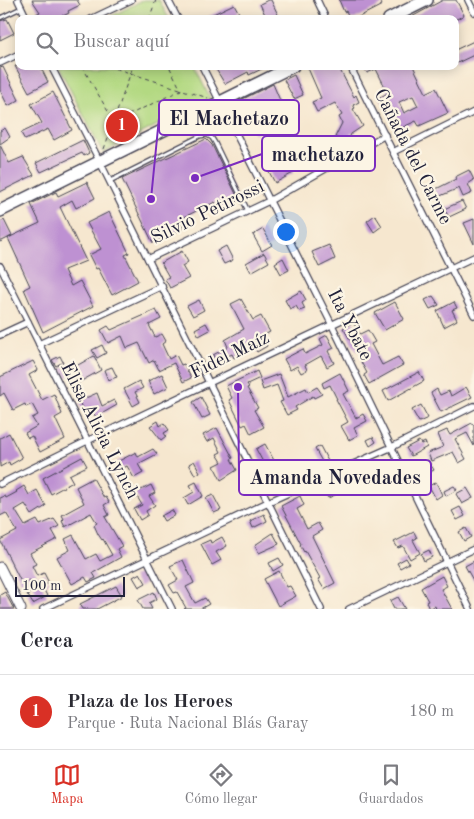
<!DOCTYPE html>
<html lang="es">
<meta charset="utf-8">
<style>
:root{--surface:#fff;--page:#f7f7f7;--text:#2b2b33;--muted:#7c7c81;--line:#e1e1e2;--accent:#d93025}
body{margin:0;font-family:"Old Standard TT",serif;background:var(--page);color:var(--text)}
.scale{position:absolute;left:15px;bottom:12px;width:110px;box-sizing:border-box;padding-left:5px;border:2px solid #22223b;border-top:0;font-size:14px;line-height:18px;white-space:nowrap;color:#22223b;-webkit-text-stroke:4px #fcf5e5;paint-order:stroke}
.you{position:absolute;left:285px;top:231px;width:18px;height:18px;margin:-12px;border:4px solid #fff;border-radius:50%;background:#1a73e8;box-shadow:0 0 0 8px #1a73e833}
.badge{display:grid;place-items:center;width:32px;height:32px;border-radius:50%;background:var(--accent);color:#fff;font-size:16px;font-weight:700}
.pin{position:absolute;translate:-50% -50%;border:2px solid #fff;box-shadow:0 1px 5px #0006}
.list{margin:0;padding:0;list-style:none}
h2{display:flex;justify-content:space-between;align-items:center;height:65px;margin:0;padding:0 20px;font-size:21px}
h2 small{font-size:16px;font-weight:400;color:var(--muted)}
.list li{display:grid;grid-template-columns:32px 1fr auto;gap:15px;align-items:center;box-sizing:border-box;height:75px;padding:0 20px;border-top:1px solid var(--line)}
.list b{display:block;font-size:19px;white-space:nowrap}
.list p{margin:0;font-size:16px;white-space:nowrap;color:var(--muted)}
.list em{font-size:16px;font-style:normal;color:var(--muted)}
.icon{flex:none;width:28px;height:28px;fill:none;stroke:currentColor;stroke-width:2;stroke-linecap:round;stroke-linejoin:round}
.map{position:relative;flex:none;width:474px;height:609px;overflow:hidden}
.search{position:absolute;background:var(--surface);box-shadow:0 2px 12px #0003;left:15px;right:15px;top:15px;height:55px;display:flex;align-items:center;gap:12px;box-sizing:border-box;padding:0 18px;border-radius:10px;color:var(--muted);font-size:19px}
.sheet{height:140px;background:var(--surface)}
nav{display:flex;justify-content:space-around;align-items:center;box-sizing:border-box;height:70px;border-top:1px solid var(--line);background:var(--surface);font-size:14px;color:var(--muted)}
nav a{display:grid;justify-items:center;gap:2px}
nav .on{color:var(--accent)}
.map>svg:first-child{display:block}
.green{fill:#b3d982;stroke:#6a7e5e}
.building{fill:#be91d2;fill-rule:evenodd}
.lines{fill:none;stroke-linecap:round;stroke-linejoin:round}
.lane-casing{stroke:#424051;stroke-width:5.5}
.street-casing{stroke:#424051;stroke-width:8}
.secondary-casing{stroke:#424051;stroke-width:11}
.highway-casing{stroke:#424051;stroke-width:14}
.path{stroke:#424051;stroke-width:1;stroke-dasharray:4 4;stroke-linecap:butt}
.lane{stroke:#fff;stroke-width:3}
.street{stroke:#fff;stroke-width:5.5}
.secondary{stroke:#fff;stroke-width:9}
.highway{stroke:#fff;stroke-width:11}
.labels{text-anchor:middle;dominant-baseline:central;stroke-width:4.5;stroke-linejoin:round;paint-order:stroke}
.street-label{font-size:19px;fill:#22223b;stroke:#fcf5e5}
.leader{fill:none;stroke:#7b2cbf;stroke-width:2}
.callout-dot{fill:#7b2cbf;stroke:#fcf5e5;stroke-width:2}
.callout{fill:#fcf5e5;stroke:#7b2cbf;stroke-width:2}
.callout-label{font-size:20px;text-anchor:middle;font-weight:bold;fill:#22223b}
</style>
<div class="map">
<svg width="474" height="609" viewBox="0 0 474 609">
<rect width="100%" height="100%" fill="#fcf5e5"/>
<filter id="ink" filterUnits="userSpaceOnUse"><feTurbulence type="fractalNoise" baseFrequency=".02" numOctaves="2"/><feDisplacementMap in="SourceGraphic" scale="10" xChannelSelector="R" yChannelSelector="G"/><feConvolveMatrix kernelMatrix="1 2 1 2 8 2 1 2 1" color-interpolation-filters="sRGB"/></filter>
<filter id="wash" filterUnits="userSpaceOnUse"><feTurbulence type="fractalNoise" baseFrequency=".0096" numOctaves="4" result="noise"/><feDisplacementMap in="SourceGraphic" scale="20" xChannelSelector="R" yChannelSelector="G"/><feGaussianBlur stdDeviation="1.12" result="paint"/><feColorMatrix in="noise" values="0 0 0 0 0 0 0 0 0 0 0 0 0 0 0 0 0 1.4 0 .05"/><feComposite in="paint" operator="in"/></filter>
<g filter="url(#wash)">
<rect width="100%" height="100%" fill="#f6e7cf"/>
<g class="green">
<polygon points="143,0 159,0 169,19 106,19"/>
<polygon points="58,66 194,66 210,98 103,153"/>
</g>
<g id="blocks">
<g class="building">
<polygon points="32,0 77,0 80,5 68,11 69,13 63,16 63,15 55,19 38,19 36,14 40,12"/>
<polygon points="268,0 271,0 280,19 267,19 260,4"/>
<polygon points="339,0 379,0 382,5 355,19 350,19 346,11 344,12"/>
<polygon points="443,0 456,0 464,15 457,19 408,19"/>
<polygon points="234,4 239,13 232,17 233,19 203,19"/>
<polygon points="7,19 14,33 0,40 0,21"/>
<polygon points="474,41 474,55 455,64 455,50"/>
<polygon points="15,66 40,66 48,82 29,92"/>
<polygon points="214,66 268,66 249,75 248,72 225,84"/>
<polygon points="307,66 338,66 354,97 356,95 359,102 353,105 355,108 353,109 363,126 351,134 347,143 335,137 342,123 339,117 342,115 335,103 317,112 312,102 321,98"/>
<path d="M 364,66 L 413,66 L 426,93 L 436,88 L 448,113 L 419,126 L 416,121 L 397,130 L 380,97 L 388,93 L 376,69 L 367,73 ZM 413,96 L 418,106 L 404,113 L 399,102 Z"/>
<polygon points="3,67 19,100 8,106 0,90 0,68"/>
<polygon points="294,75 303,95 294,99 284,80"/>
<polygon points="273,84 285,112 276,115 273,108 262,114 269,127 254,134 248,121 252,119 248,108 238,113 233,104"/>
<polygon points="53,92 72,130 54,140 48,129 25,140 21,133 42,123 31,104"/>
<polygon points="5,128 10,137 0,144 0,131"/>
<polygon points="206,139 212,145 236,194 238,201 220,211 215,202 182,218 182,229 153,243 122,179"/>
<polygon points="83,140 89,153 84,156 82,153 41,172 36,163"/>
<polygon points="0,145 9,163 23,157 34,175 0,192"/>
<polygon points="273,158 278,169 288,163 293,173 275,183 264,162"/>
<polygon points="469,170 474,180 468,184 472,193 463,197 459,188 433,199 430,192 456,179 455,177"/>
<polygon points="87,182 95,198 76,208 72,200 60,207 86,261 64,270 71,286 80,281 93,306 43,332 24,289 30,286 8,238 40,223 31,204 56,192 58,196"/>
<polygon points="462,201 466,209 449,217 444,209"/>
<polygon points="109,212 129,253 125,255 138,281 112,295 98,268 96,269 89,255 101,249 87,223"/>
<polygon points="375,215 382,226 374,232 367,221"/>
<polygon points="474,219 474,244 464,223"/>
<polygon points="4,220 12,236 0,242 0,222"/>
<polygon points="263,229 272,245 262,251 253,235"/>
<polygon points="329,245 335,259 319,267 312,252"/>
<polygon points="226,246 233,260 224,264 217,251"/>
<polygon points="182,251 188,262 182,266 189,278 170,288 165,279 169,277 161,263"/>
<polygon points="264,253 269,262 251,272 246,263"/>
<polygon points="283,258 289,270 281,274 275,263"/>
<polygon points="301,291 306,300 302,303 305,309 299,311 296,306 290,309 285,300"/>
<polygon points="433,296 439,305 430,309 425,300"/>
<polygon points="241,299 253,320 261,316 267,327 270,332 264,335 265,336 262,338 267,346 257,352 254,347 234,358 232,354 216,362 213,355 228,347 225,340 244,329 231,304"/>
<polygon points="199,300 204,310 193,316 187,306"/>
<polygon points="395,302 404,319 385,330 375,313"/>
<polygon points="454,302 457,308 452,310 457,320 444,327 437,311"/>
<polygon points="156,310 161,319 149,325 155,337 162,334 166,341 162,344 169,359 176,355 181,365 184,364 191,378 183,382 174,363 159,370 154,360 149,363 139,343 127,348 122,336 108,343 101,330 108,326 111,330"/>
<polygon points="353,322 360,334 368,330 375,342 371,344 382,365 398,357 403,365 369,384 364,375 367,373 361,362 367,359 362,349 357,351 343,328"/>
<polygon points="206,323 210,330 199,336 195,329"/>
<polygon points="327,335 334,348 328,351 334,363 327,367 321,356 305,365 307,370 301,373 297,366 290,370 284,359 303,349 305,354 323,345 320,339"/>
<polygon points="102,345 106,353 97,358 92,350"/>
<polygon points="60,356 63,362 56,366 52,360"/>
<polygon points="94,356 101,370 76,384 71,375 66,378 61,369 69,365 71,369"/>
<polygon points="33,361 38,370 29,375 42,400 54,394 62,414 55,418 65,439 40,452 32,436 28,438 25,433 37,426 32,418 38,415 32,404 26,407 25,404 13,410 4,393 0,396 0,377"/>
<polygon points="112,367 117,377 108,380 104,370"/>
<polygon points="257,371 260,378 247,384 249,387 247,388 258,408 254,410 264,427 251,434 246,424 242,426 229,400 232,398 226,386"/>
<polygon points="419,372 424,381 388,401 383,391"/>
<polygon points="340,373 349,391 343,394 356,418 363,414 367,421 354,428 358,435 349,440 341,426 348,422 336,399 337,399 330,385 324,388 322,383"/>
<polygon points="162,374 168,387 154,394 148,381"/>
<polygon points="279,374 288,397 306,388 308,392 317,387 322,394 314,398 313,396 295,407 297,410 287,415 280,402 283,401 277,385 263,390 260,381"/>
<polygon points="139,381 143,388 135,392 140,402 133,406 124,389"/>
<polygon points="466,387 472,397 441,412 431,393 437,389 440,395 449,391 451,396"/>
<polygon points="97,393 102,406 114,400 117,405 96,417 90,408 83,411 79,401"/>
<polygon points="201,397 210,415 202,419 193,402"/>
<polygon points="421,405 428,418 419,422 412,410"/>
<polygon points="158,421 160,426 164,423 169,430 164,433 166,436 161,440 150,426"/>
<polygon points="472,423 474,426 474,446 467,433 455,439 466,459 459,463 453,452 431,461 428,453 443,447 438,434 447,430 450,435"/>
<polygon points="217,428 233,458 231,459 237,470 221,480 214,466 222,462 217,454 221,452 214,438 207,442 203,435"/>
<polygon points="9,433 22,458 10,465 9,462 0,467 0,438"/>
<polygon points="373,437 376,442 370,446 367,440"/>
<polygon points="419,441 421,444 425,442 427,447 411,456 406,448"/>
<polygon points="265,444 276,464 282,461 288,472 304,463 309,472 273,491 267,482 272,479 256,449"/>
<polygon points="320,446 329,463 324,465 315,449"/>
<polygon points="153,449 157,454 138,464 143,473 134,478 127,466 121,469 117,462 136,452 138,457"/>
<polygon points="82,457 87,466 69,475 73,482 51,494 43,478"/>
<polygon points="428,460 434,470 420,477 415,467"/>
<polygon points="194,461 200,472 195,475 189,464"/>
<polygon points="93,478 104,498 106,497 109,502 104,505 109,515 105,517 122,546 117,549 121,557 93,573 96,578 88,582 85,577 72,584 57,557 70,550 65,539 73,535 86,559 96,554 100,561 112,555 103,539 102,540 98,534 94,525 97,523 91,513 65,527 62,521 64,519 62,515 84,503 76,487"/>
<polygon points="337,479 344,491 328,498 322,487"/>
<polygon points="196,482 203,496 188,505 184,498 194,492 190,485"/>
<polygon points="436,482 442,495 436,499 429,486"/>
<polygon points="151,485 155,493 149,496 155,505 146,511 148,515 140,520 134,509 142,505 135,493"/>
<polygon points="24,486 29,495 37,490 46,506 32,515 25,504 15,510 25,526 37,520 40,525 54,519 59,526 52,530 57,539 30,553 36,564 32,566 37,576 44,573 49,583 42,586 47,596 33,604 27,594 36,590 30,580 22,584 0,540 17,531 6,513 0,516 0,498 5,496 6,498 17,492 16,491"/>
<polygon points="454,486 457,490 446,496 444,491"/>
<polygon points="467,488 473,498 462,504 456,494"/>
<polygon points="213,495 221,510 214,513 206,498"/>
<polygon points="300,496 304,505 297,509 307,529 318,523 322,530 312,536 335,583 324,589 318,579 320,578 305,551 304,552 300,545 301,544 281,506"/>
<polygon points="460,507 465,516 457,520 452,511"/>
<polygon points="172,510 175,515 164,521 161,516"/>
<polygon points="264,514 267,521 253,528 250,521"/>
<polygon points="466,528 471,537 464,541 459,532"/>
<polygon points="414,532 417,538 413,540 420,553 410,559 403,546 398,548 394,542"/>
<polygon points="273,533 279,544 259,553 255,545"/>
<polygon points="222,537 227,546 216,552 221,560 212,565 201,544 210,540 211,543"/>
<polygon points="429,550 432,557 424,561 421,554"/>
<polygon points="279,558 283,565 273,571 269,563"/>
<polygon points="406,558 409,563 400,568 397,563"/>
<polygon points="183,560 194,583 186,587 195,603 205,598 209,604 200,609 184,609 186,608 177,592 174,593 169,585 178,580 170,566"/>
<polygon points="474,561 474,582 465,566"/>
<polygon points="279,571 287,587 290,586 296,596 278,606 264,579"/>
<polygon points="140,573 146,583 139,587 133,577"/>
<polygon points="442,576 447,586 441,589 452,609 436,609 435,606 429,609 426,602 428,601 421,588"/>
<polygon points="116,586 122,596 97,609 83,609 80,604"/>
<polygon points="5,592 9,600 14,609 0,609 0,595"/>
<polygon points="154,592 157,599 149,603 152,609 143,609 138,600"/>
<polygon points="398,597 405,609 394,609 390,601"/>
</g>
</g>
</g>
<g filter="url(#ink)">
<use href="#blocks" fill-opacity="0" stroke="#424051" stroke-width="1"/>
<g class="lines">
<defs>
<g id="lane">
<polyline points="0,18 21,8"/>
<polyline points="110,181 200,136 207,135 212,138 215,143 248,211"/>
</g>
<g id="street">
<polyline points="18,0 27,19"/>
<polyline points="168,0 178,19"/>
<polyline points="317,0 326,19"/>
<polyline points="468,0 474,12"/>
<polyline points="91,19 131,0"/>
<polyline points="0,63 19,54"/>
<polyline points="51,66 100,162 321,609"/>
<polyline points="202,66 332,325 470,609"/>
<polyline points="350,66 474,315"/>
<polyline points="393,152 474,112"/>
<polyline points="148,259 269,201 385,135"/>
<polyline points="0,266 172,609"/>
<polyline points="0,335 28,322"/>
<polyline points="39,344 162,286"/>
<polyline points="0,484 87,441 474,257"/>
<polyline points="43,609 268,502 392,447 474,406"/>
<polyline points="349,609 474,549"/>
</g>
<polyline id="secondary" points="0,567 21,609"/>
<g id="highway">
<polyline points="389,19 427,0"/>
<polyline points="0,211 293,66"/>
</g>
</defs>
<use href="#lane" class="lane-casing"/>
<use href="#street" class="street-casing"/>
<use href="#secondary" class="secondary-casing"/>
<use href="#highway" class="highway-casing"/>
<g class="path">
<polyline points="149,19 156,0"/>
<polyline points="82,66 114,122 181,90 169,66"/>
<polyline points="108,66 208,98"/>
<polyline points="104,149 133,66"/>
</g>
<use href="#lane" class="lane"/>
<use href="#street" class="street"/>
<use href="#secondary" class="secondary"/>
<use href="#highway" class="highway"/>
</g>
</g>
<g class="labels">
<g class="street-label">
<text transform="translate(412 157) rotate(63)">Cañada del Carme</text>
<text transform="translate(208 213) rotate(-26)">Silvio Petirossi</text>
<text transform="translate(349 325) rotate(63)">Ita Ybate</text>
<text transform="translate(230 356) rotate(-26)">Fidel Maíz</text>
<text transform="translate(99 431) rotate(63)">Elisa Alicia Lynch</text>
</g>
</g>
<path class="leader" d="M151 199L159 118M195 178L262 154M238 387L239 477"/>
<g class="callout-dot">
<circle cx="151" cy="199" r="5"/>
<circle cx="195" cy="178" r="5"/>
<circle cx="238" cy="387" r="5"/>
</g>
<g class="callout">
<rect x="159" y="100" width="140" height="35" rx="5"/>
<rect x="262" y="136" width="113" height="35" rx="5"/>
<rect x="239" y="460" width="192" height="35" rx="5"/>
</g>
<g class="callout-label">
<text x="229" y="125">El Machetazo</text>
<text x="318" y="161">machetazo</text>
<text x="335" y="484">Amanda Novedades</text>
</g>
</svg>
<div class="scale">100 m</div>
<div class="you"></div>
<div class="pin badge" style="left:122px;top:126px">1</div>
<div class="search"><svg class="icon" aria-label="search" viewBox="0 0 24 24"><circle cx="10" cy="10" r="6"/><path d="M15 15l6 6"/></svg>Buscar aquí</div>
</div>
<section class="sheet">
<h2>Cerca<small></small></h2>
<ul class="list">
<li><span class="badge">1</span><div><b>Plaza de los Heroes</b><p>Parque · Ruta Nacional Blás Garay</p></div><em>180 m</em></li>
</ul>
</section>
<nav>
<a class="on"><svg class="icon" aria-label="map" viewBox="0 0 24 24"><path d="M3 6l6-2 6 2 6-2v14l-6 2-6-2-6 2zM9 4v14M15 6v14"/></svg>Mapa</a>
<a><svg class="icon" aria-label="directions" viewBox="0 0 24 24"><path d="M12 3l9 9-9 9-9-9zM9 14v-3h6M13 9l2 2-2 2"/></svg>Cómo llegar</a>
<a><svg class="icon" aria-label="saved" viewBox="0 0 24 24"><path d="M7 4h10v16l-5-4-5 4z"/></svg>Guardados</a>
</nav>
